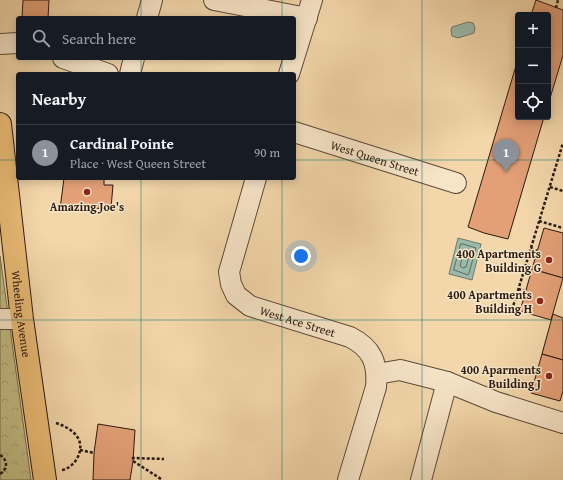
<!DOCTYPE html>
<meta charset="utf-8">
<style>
:root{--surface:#171b24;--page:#20242c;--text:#f1f3f6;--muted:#9ea1a6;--line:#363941;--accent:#8c9099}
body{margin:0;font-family:"Gentium Book Plus",serif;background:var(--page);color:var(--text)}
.controls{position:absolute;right:12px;top:12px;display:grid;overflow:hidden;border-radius:4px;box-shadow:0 2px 10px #0003}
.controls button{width:36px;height:36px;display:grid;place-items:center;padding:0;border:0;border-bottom:1px solid var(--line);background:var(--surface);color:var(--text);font:20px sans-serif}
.you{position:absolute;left:301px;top:256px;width:14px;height:14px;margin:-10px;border:3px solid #fff;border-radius:50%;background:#1a73e8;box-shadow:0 0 0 6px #1a73e833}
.badge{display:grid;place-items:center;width:26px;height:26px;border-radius:50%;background:var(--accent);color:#fff;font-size:13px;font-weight:700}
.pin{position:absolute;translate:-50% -33px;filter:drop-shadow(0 1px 2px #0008)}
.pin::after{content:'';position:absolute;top:21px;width:14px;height:12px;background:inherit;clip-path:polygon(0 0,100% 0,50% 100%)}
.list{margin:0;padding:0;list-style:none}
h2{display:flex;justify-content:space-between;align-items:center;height:52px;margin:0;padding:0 16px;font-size:17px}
h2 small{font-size:13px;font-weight:400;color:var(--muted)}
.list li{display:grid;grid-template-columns:26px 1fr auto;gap:12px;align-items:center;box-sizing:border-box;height:56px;padding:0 16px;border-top:1px solid var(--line)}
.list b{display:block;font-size:15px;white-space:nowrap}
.list p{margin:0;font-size:13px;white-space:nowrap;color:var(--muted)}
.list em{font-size:13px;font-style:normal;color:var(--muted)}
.icon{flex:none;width:22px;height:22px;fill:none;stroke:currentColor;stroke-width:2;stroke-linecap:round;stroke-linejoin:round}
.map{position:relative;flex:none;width:563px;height:480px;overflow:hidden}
.search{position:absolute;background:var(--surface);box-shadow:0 2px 10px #0003;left:16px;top:16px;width:280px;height:44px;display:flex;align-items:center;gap:10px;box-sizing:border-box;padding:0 14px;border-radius:4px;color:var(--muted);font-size:15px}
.panel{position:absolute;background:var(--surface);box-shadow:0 2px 10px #0003;left:16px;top:72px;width:280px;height:108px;border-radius:4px}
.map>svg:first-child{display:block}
.park{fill:url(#park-crowns);stroke:#766c4a}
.water{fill:#9bbaaa;stroke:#6e7a6d}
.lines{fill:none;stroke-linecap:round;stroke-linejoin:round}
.shore{stroke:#636a5e;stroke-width:1}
.building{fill:#e3a077;stroke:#2b1b11}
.minor-casing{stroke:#5d4a38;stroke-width:22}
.major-casing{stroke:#2b1b11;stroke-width:24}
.path{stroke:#2b1b11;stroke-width:2.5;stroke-dasharray:3 2;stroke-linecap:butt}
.minor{stroke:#f7e5c8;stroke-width:20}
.major{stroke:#eabc76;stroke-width:22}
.grid{fill:none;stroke:#0f766e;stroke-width:1;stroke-opacity:0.55}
.poi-dot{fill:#8f2418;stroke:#f7e5c8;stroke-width:1.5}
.labels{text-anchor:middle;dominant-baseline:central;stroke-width:3;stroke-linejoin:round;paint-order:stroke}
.street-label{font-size:12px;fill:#2b1b11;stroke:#f7e5c8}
.poi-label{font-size:12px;font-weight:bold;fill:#2b1b11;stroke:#f7e5c8;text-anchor:end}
</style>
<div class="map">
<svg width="563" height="480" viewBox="0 0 563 480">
<defs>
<pattern id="park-crowns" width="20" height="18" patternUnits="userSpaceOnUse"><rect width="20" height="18" fill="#c2bc84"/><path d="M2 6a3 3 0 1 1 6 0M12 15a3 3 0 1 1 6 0" fill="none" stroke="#a7a171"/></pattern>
</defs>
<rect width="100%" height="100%" fill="#f3d7ab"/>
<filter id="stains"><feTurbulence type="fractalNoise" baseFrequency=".005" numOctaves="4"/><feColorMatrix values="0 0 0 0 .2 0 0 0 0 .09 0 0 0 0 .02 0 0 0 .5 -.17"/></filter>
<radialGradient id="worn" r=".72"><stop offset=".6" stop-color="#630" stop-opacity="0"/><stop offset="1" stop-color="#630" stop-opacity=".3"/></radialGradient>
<polygon class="park" points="0,256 31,480 0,480"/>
<g class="water">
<polygon points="468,22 473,23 475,28 474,33 458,38 452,36 451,31 452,27"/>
<polygon points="458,238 481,244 472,280 449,274"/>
</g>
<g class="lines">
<g class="shore">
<polygon points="461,244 463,244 476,248 469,273 468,275 454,270"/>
<polygon points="466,250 469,251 470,252 466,267 463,268 460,266 464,251"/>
</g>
</g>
<g class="building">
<polygon points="23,0 49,0 48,18 22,18"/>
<polygon points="536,0 563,10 563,55 548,105 548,15 531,15"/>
<polygon points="518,59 518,117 544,117 508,239 484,233 468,227"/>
<polygon points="64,178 104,178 104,185 113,185 111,208 60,209"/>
<polygon points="544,228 563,233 563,278 532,269"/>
<polygon points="532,269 563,278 551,320 520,311"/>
<polygon points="553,314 563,318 563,360 542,354"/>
<polygon points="542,354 563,360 563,391 560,401 531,393"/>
<polygon points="98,424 135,430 133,461 130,480 93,480 94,453"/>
</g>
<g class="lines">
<defs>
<g id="minor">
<polyline points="214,0 307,18"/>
<polyline points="147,18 152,0"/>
<polyline points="0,44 18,43"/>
<polyline points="63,58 108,74"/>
<polyline points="130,74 134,58"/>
<polyline points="289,74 312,0"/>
<path id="s1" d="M 294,132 L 456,183"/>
<path id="s2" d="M 256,178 L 229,272 L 231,284 L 236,295 L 250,306 L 350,337 C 372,348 378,363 376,387 L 348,480"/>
<polyline points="0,319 22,319"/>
<polyline points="377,374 400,370 447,382 496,402 563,423"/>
<polyline points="421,480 447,382"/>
</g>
<g id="major">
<path id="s3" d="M 0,124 L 22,319 L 45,480"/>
</g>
</defs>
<use href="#minor" class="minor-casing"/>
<use href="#major" class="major-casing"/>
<g class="path">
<polyline points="556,8 558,0"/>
<polyline points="550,187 563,191"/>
<polyline points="539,221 563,228"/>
<polyline points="531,248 537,251"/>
<polyline points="518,289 526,291"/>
<polyline points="512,310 563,143"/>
<path d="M 56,423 C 65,426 75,431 79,440 C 84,452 74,468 62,470"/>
<polyline points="80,450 94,453"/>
<path d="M 0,455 C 8,460 8,469 0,474"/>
<polyline points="161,479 133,461 133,458 164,459"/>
</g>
<use href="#minor" class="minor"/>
<use href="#major" class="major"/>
</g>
<path class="grid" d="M 141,0 L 141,18M 282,0 L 282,18M 422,0 L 422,480M 141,58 L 141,74M 282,58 L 282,74M 0,160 L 18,160M 294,160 L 563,160M 141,178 L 141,480M 282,178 L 282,480M 0,320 L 563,320"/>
<g class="poi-dot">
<circle cx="87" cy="192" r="4"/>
<circle cx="549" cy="260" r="4"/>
<circle cx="540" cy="301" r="4"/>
<circle cx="549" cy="376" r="4"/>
</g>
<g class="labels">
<g class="street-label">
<text stroke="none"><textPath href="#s1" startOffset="85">West Queen Street</textPath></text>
<text stroke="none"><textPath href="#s3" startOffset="191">Wheeling Avenue</textPath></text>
<text stroke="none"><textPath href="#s2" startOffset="190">West Ace Street</textPath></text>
</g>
<g class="poi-label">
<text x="87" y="206" text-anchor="middle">Amazing Joe's</text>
<text x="541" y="253">400 Apartments<tspan x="541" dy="14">Building G</tspan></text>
<text x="532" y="294">400 Apartments<tspan x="532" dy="14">Building H</tspan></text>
<text x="541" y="369">400 Aparments<tspan x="541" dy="14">Building J</tspan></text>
</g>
</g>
<rect width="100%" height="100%" filter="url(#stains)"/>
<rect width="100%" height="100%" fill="url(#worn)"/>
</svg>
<div class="controls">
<button>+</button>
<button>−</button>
<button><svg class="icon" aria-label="locate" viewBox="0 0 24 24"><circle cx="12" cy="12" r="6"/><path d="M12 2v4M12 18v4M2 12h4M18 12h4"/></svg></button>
</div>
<div class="you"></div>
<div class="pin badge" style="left:506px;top:172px">1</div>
<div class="search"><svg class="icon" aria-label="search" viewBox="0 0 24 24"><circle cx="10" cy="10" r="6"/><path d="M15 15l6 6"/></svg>Search here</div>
<section class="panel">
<h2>Nearby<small></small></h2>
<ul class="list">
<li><span class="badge">1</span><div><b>Cardinal Pointe</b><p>Place · West Queen Street</p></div><em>90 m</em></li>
</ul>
</section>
</div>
